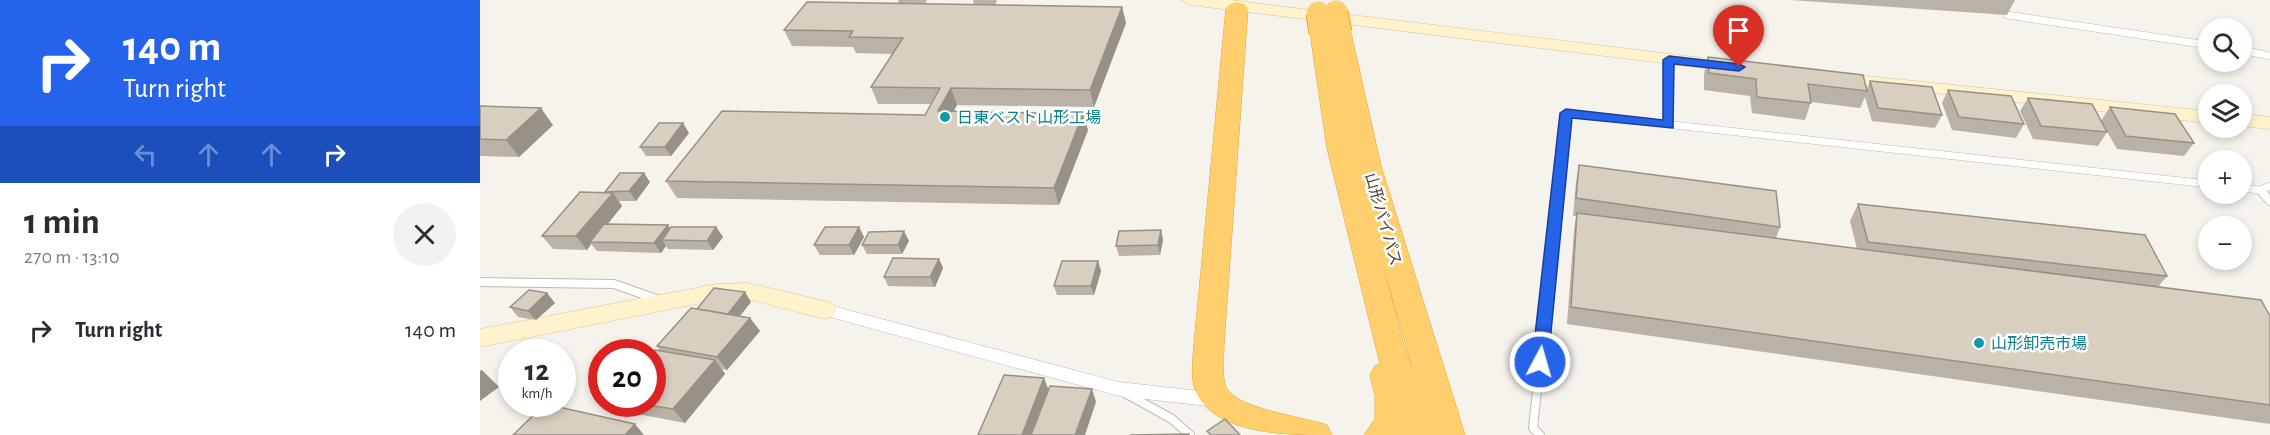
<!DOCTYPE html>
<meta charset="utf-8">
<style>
:root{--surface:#fff;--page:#f2f2f3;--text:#2b2b33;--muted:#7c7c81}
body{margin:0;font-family:"Alegreya Sans","Noto Sans JP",sans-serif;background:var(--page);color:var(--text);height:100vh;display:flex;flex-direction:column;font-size:22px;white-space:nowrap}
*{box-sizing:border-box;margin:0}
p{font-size:20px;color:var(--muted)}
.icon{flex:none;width:33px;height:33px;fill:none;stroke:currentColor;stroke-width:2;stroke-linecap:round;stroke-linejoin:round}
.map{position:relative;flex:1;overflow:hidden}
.panel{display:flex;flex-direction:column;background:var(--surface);width:480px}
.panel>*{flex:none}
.hud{background:#2563eb;color:#fff;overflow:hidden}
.fabs{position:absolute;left:1718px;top:18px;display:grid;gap:12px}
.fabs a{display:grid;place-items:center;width:54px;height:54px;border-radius:50%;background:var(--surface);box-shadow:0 3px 9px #0003;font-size:30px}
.speed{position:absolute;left:18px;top:339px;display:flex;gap:12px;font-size:30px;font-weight:700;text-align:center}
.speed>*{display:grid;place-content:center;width:78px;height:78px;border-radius:50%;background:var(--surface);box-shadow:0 3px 9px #0003;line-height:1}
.speed small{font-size:15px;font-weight:400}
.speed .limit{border:9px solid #d22;background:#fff;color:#111}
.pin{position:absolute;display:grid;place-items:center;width:51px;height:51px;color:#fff;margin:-62px -26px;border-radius:50% 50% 50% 0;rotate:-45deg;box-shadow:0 0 6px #0007}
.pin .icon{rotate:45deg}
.me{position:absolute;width:66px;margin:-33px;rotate:6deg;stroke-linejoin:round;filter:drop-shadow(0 0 4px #0008)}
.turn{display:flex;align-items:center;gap:21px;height:126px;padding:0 24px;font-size:27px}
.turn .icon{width:78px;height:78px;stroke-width:2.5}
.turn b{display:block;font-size:42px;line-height:51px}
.lanes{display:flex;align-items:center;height:57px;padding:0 24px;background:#0003;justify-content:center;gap:30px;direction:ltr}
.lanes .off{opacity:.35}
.round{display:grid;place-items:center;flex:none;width:63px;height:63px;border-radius:32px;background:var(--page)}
.summary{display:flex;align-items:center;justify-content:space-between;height:102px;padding:0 24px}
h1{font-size:36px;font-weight:700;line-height:45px}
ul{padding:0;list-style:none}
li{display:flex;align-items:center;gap:18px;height:90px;padding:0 24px}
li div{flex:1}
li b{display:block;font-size:22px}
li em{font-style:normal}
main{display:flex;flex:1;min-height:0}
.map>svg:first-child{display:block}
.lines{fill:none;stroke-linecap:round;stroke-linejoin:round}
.lane-far1-casing{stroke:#c2bbae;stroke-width:8}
.lane-casing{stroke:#c2bbae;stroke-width:10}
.street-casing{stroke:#c2bbae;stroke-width:1}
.secondary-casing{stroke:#d6c79b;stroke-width:1}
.highway-casing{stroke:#e0a43c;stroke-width:1}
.lane-far1{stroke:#fff;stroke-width:7}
.lane{stroke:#fff;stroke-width:8}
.street{fill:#fff;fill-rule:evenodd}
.secondary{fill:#fff3cd;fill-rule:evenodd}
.highway{fill:#ffcf6e;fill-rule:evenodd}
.highway-bridge-casing{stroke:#e0a43c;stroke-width:25;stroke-linecap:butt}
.highway-bridge{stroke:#ffcf6e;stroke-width:23}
.wall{fill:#bab2a6}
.shaded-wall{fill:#979187}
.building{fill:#d8cfc1;stroke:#979187;stroke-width:1.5}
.route{fill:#2563eb;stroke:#184099;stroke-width:1.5}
.culture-dot{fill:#0f9aa8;stroke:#fff;stroke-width:2}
.labels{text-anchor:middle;stroke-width:5;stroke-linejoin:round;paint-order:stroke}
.culture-label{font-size:16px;fill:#0d838f;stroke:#fff;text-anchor:start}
.street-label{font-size:16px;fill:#4b4439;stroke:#fff}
</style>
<main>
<section class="panel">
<div class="hud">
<div class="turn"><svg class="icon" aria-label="right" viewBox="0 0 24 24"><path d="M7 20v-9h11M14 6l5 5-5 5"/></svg><div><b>140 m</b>Turn right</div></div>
<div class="lanes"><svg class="icon off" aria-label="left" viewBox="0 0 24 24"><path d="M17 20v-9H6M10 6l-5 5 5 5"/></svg><svg class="icon off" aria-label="ahead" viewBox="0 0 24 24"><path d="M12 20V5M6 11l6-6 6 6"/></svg><svg class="icon off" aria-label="ahead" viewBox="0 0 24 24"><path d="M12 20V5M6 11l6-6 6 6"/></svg><svg class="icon" aria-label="right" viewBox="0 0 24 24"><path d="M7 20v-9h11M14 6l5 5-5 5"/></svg></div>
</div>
<div class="summary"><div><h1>1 min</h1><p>270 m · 13:10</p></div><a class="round"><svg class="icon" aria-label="close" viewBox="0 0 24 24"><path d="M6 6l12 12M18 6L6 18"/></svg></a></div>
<ul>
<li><svg class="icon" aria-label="right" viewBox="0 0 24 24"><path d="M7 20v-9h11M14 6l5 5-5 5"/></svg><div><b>Turn right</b></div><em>140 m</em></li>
</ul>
</section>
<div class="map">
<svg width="1790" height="435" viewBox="0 0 1790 435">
<rect width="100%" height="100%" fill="#f6f3ec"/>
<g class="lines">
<defs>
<g id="lane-far1">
<polyline points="1527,15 1728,45"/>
<polyline points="1761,50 1790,56"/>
<polyline points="1189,60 1189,125"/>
<polyline points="1761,188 1780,190 1790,186"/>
<polyline points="1780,190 1783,193"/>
<polyline points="1078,193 1086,113 1728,184"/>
</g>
<g id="lane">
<polyline points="1782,192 1790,201"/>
<polyline points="0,282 134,284 179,300"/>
<polyline points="645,393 692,419 710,435"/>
<polyline points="1060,435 1053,428 1078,192"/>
</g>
<polygon id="street" points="345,304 639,382 736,393 742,395 745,400 742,405 736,407 639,396 339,314 337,310 339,306"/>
<g id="secondary">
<polygon points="702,0 750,0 1255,62 1261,63 1264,67 1261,71 1255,72 710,5"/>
<polygon points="1357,73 1728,111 1728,123 1351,82 1348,78 1351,74"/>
<polygon points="1761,114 1790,117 1790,129 1761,126"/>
<polygon points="268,283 345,301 353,304 357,310 353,316 345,319 268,299 237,300 0,347 0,329 237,284"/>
</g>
<g id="highway">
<path d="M757,2L764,4L768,8L744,344C744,357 741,374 746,387C755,409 825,417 847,425L852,435C808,435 728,435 714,386C711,372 713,358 714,344L746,8L750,4Z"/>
<path d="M841,26L850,31L860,26L868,28L871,33L901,166L985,435H884L895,419V395L890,375L895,366L900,364L847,148L830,33L833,28ZM901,258L933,370L924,346Z"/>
</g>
</defs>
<use href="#lane-far1" class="lane-far1-casing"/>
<use href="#lane" class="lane-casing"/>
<use href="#street" class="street-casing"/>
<use href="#secondary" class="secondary-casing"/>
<use href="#highway" class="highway-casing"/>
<use href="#lane-far1" class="lane-far1"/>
<use href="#lane" class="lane"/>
<use href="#street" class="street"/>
<use href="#secondary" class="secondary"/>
<use href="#highway" class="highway"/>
<defs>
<g id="highway-bridge">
<polyline points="856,12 860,33"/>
<polyline points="838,13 841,33"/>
</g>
</defs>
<use href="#highway-bridge" class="highway-bridge-casing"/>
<use href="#highway-bridge" class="highway-bridge"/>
</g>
<g class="wall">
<polygon points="418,0 447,0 445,4 494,5 493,0 517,0 515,5 642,7 646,23 614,107 477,105 473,111 608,130 579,205 197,198 186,181 445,115 451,104 398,104 391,87 413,54 376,53 373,47 312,46 304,30 419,4"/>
<polygon points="1311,0 1535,0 1527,15"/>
<polygon points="1228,57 1387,89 1390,81 1462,115 1455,128 1392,121 1385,97 1380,108 1331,102 1325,120 1272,113 1270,96 1224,90 1224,74"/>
<polygon points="1468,90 1544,124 1536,138 1472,130 1462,103"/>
<polygon points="1548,98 1627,132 1618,146 1553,139 1540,111"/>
<polygon points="0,106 73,125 39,157 0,156"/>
<polygon points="1630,107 1714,143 1704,156 1637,149 1621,121"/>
<polygon points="209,133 191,156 166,156 160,147"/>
<polygon points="1099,165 1300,227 1296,238 1377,249 1370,221 1378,204 1687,276 1678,287 1790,316 1790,424 1087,324 1094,230 1096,216 1093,216 1096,182"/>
<polygon points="170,182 156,201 139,201 142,206 128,224 190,229 236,227 243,237 233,250 188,249 186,246 181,253 117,251 111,244 107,250 73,249 62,236 125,192"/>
<polygon points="379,227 384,237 374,255 340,255 334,245"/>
<polygon points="681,230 683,240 680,255 639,256 636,246"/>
<polygon points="429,241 422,254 387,254 382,245"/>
<polygon points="459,259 463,268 455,287 408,286 404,277"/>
<polygon points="618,261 621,271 614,295 577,295 574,286"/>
<polygon points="271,302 260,316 270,318 280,331 247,370 242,369 245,374 205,423 142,411 135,404 172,404 180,351 177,346 217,309"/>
<polygon points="75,303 56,320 38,317 30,307"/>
</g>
<g class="shaded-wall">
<polygon points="642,7 646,23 614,107 610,90"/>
<polygon points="471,88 477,105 465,128 458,111"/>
<polygon points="61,108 73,125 39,157 26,140"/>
<polygon points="603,114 608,130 579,205 574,188"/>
<polygon points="203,123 209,133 191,156 185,147"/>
<polygon points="164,173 170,182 156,201 149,191"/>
<polygon points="133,193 142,206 113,242 110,242 111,244 107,250 96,236"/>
<polygon points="188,225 194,235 182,240 186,246 181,253 174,243"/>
<polygon points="236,227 243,237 233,250 227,241"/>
<polygon points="379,227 384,237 374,255 369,245"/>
<polygon points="681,230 683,240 680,255 678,245"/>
<polygon points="424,231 429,241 422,254 418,245"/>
<polygon points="459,259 463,268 455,287 450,277"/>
<polygon points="618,261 621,271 614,295 611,286"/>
<polygon points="265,292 271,302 254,323 248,314"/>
<polygon points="67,293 75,303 56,320 48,311"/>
<polygon points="270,318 280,331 247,370 237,357"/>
<polygon points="235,360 245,374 205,423 193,409"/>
<polygon points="2,370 19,387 0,401 0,371"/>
<polygon points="564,378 569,391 553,435 542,435"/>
<polygon points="612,389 616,402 605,435 595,435"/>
<polygon points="155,424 164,435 145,435"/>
</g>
<g class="building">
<polygon points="327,2 642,7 610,90 471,88 458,111 603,114 574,188 186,181 242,111 445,115 460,88 391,87 423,38 369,37 373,31 304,30"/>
<polygon points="1228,57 1383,75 1387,91 1328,84 1331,103 1277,97 1276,79 1229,73"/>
<polygon points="1390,81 1452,87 1462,115 1398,108"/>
<polygon points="1468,90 1531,96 1544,124 1479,117"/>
<polygon points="1548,98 1612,104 1627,132 1561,126"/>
<polygon points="0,106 61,108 26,140 0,139"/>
<polygon points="1630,107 1695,114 1714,143 1646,136"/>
<polygon points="179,123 203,123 185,147 160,147"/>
<polygon points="1099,165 1296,191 1300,227 1096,198"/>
<polygon points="140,173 164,173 149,191 125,192"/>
<polygon points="100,192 133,193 96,236 62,236"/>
<polygon points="1378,204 1665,235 1687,276 1388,242"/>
<polygon points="1097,213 1781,300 1790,316 1790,405 1091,307"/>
<polygon points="124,224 188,225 174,243 110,242"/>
<polygon points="191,227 236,227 227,241 182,240"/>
<polygon points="345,227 379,227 369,245 334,245"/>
<polygon points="681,230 678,245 636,246 639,231"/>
<polygon points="424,231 418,245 382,245 389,232"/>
<polygon points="413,258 459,259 450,277 404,277"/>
<polygon points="582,261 618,261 611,286 574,286"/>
<polygon points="234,288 265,292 248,314 217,309"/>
<polygon points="49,290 67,293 48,311 30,307"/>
<polygon points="211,308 270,318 237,357 177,346"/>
<polygon points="175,350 235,360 193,409 161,404 172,404 172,352"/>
<polygon points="524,375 564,378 542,435 498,435"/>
<polygon points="570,386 612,389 595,435 551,435"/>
<polygon points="65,404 155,424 145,435 33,435"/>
<polygon points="745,419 760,435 731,435 727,431"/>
<polygon points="709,434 709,435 650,435"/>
</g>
<polygon class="route" points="1189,56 1259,64 1265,67 1259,71 1194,64 1193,128 1092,118 1068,362 1066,367 1060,368 1055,367 1052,362 1080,113 1086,109 1183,120 1183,60"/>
<g class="culture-dot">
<circle cx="465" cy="117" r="6"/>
<circle cx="1499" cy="343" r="6"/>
</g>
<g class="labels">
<g class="culture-label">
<text x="477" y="123">日東ベスト山形工場</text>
<text x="1511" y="349">山形卸売市場</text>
</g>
<g class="street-label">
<text transform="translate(904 219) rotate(74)" y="6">山形バイパス</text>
</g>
</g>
</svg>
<div class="fabs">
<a><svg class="icon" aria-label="search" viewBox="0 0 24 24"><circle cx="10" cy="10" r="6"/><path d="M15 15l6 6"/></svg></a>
<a><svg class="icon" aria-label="layers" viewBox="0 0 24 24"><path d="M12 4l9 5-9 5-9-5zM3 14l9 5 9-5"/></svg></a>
<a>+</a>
<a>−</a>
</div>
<div class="speed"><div>12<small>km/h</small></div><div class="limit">20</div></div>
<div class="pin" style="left:1259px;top:67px;background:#d93025"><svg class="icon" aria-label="arrive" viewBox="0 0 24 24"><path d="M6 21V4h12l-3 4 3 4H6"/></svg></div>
<svg class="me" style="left:1060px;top:362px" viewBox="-20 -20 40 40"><circle r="17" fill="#2563eb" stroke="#fff" stroke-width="3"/><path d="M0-11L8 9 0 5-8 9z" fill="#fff"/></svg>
</div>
</main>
